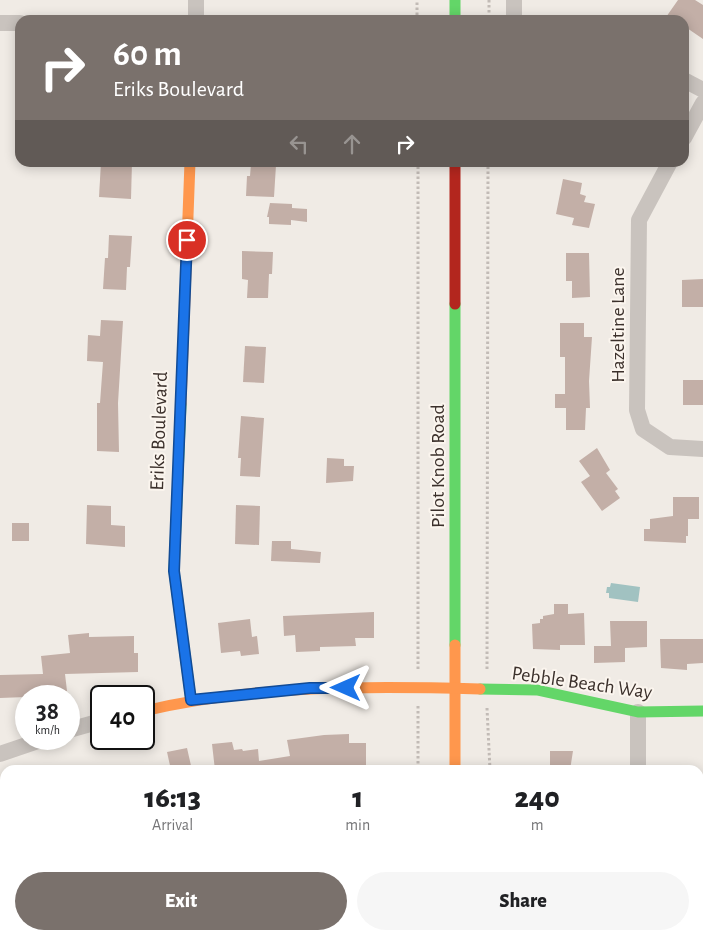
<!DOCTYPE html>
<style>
:root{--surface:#fff;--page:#f6f6f6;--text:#202124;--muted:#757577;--accent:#7a716c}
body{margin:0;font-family:"Alegreya Sans",sans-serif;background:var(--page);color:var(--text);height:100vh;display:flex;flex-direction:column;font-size:19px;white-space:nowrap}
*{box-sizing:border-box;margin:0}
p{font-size:16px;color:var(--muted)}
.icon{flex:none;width:28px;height:28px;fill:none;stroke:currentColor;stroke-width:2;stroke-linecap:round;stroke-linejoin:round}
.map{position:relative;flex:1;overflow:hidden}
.sheet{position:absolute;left:0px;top:765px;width:704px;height:175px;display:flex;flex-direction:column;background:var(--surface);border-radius:15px 15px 0 0;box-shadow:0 2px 12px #0003}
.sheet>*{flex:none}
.banner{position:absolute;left:15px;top:15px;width:674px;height:152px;border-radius:15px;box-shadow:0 2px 12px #0003;background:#7a716c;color:#fff;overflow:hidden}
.speed{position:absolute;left:15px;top:685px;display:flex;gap:10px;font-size:25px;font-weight:700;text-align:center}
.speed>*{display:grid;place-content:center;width:65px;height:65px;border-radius:50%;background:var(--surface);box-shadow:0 2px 12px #0003;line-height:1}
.speed small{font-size:12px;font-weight:400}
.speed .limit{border:2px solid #111;border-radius:8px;background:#fff;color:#111}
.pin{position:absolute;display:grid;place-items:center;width:42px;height:42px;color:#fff;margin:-21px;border:2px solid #fff;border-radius:50%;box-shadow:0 1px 5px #0007}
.me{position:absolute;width:55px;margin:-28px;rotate:270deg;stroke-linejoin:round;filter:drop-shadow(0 0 4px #0008)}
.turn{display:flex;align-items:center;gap:18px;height:105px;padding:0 15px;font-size:22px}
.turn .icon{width:65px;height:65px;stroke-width:2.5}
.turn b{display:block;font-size:35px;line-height:42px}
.lanes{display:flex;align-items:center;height:48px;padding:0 15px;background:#0003;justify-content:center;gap:25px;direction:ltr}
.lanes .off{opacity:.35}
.eta{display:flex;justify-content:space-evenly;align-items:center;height:85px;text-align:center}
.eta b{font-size:30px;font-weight:800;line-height:35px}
.button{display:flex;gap:10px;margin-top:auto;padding:10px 15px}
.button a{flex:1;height:58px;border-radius:30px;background:var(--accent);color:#fff;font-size:20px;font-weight:800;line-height:58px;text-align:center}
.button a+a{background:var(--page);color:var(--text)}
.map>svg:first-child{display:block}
.water{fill:#a1c2c1}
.building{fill:#c3afa7}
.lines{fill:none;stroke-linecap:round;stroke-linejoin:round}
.path{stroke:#c2bbb6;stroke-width:3;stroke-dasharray:2.5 2.5;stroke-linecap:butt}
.street{stroke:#c9c3be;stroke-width:16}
.fast{stroke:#63d668;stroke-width:11}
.slow{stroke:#ff974d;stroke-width:11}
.jam{stroke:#b3261e;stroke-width:11}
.route-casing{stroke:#114b97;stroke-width:12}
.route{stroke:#1a73e8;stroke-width:9}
.labels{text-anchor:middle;stroke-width:4;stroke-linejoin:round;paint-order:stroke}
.street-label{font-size:20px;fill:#3b302b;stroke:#fbf5ee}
</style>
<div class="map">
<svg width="703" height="940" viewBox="0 0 703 940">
<rect width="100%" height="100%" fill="#f0ebe5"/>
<polygon class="water" points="611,583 640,587 638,602 609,598 609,593 606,593 607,587 610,587"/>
<g class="building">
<polygon points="678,0 695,0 703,5 703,39 684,26 684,20 664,20"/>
<polygon points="101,162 132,162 131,199 99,197"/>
<polygon points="251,164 276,165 274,197 246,196 247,176 250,176"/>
<polygon points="563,179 582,183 580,194 586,196 584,202 595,204 589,228 572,225 574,218 556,214"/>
<polygon points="270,203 292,204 292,208 307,209 307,222 291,220 291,225 269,224 269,217 267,217"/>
<polygon points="109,235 132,236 130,267 127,267 126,290 103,289 105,258 108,258"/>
<polygon points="242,251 273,252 272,274 269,274 268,298 247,298 248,280 242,279"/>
<polygon points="566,253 589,253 590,297 572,298 572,281 566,281"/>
<polygon points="703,279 703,307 682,307 682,280"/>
<polygon points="101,320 123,321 118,403 119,452 97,451 97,403 100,403 103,362 87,361 88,335 100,336"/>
<polygon points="560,323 584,323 584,337 592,337 589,381 590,408 586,408 585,430 566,430 566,408 555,408 555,394 565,394 565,357 560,357"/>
<polygon points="245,346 266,347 264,383 243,382"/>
<rect x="683" y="380" width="20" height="25"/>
<polygon points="241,416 264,418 260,477 240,476 241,458 238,458"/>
<polygon points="597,448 610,470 606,473 618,489 615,491 620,498 602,511 581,482 590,476 579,461"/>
<polygon points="327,458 344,459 344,466 354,466 353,481 326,483"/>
<polygon points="673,497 699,497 699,519 688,519 688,536 686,536 686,543 644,541 644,529 650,529 650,519 673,516"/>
<polygon points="87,505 111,506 111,525 125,526 125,547 86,544"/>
<polygon points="236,505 260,506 259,545 235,544"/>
<rect x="12" y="523" width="17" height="18"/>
<polygon points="272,541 291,541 291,549 321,552 320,563 271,561"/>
<polygon points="554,604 568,604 568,614 584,613 585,645 560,645 560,650 533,649 532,624 540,623 540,619 543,619 543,616 554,614"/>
<polygon points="374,612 374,638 355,638 356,646 320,647 320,651 296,652 295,635 284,636 283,616"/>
<polygon points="250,619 252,637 257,636 259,654 241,656 240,651 221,653 218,623"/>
<polygon points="610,621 647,621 647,647 625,648 625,662 594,663 594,646 611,646"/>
<polygon points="89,633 89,637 134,636 134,653 138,653 138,672 65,674 67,691 28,692 26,697 0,698 0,675 43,674 41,656 70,653 68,635"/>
<polygon points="660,639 703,639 703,663 687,664 687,670 661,668"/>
<polygon points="349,734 349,743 366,743 366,770 215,770 212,744 232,742 234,750 242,749 243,751 258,749 259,761 290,756 287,740 324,735"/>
<polygon points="187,748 192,770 171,770 167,752"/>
<polygon points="550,751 573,751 570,770 550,770"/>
</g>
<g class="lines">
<g class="path">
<polyline points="489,0 489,20"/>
<polyline points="417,20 417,0"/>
<polyline points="418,669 418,162"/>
<polyline points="487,669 488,162"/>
<polyline points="418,706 418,770"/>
<polyline points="487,708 490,770"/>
<polyline points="419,935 419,940"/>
<polyline points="494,935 494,940"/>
</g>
<g class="street">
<polyline points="514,0 514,20"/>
<polyline points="196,20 196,0"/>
<polyline points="0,23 20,23"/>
<polyline points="684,80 703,90"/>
<polyline points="684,138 703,103"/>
<polyline points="670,162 639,220 637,410 643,429 670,447 703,449"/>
<polyline points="638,712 638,770"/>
<polyline points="69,730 101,721"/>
<polyline points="0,754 44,739"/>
<polyline points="638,935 638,940"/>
</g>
<g class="fast">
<polyline points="455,0 455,20"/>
<polyline points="455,304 455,645"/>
<polyline points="181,404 174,571 191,700"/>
<polyline points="480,689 537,690 638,712 703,711"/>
</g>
<g class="slow">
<polyline points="181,404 190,162"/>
<polyline points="455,645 455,770"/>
<path d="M144,711C254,685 368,686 480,689"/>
<polyline points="455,935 455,940"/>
</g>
<polyline class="jam" points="455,162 455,304"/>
</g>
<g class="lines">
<defs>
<polyline id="route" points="187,240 174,571 191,700 310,688 346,688"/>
</defs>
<use href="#route" class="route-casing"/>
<use href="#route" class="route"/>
</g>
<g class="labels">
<g class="street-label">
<text transform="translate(617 325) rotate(-90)" y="7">Hazeltine Lane</text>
<text transform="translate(158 431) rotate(-88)" y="7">Eriks Boulevard</text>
<text transform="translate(437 466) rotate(-90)" y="7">Pilot Knob Road</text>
<text transform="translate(582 682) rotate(8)" y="7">Pebble Beach Way</text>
</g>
</g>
</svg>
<div class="speed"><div>38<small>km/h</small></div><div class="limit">40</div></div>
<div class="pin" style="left:187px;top:240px;background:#d93025"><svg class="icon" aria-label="arrive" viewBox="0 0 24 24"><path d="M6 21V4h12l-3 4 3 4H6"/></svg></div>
<svg class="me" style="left:346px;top:688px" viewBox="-20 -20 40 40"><path d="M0-17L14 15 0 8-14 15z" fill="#1a73e8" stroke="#fff" stroke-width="4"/></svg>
<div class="banner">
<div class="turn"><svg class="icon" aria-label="right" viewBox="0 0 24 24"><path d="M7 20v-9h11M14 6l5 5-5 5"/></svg><div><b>60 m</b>Eriks Boulevard</div></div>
<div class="lanes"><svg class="icon off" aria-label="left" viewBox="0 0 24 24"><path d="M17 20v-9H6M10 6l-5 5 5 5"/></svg><svg class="icon off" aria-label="ahead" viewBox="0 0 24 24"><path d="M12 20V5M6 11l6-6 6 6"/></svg><svg class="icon" aria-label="right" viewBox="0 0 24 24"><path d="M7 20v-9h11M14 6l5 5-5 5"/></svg></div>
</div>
<section class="sheet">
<div class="eta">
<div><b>16:13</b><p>Arrival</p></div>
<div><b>1</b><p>min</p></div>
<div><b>240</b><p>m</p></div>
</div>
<div class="button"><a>Exit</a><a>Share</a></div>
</section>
</div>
